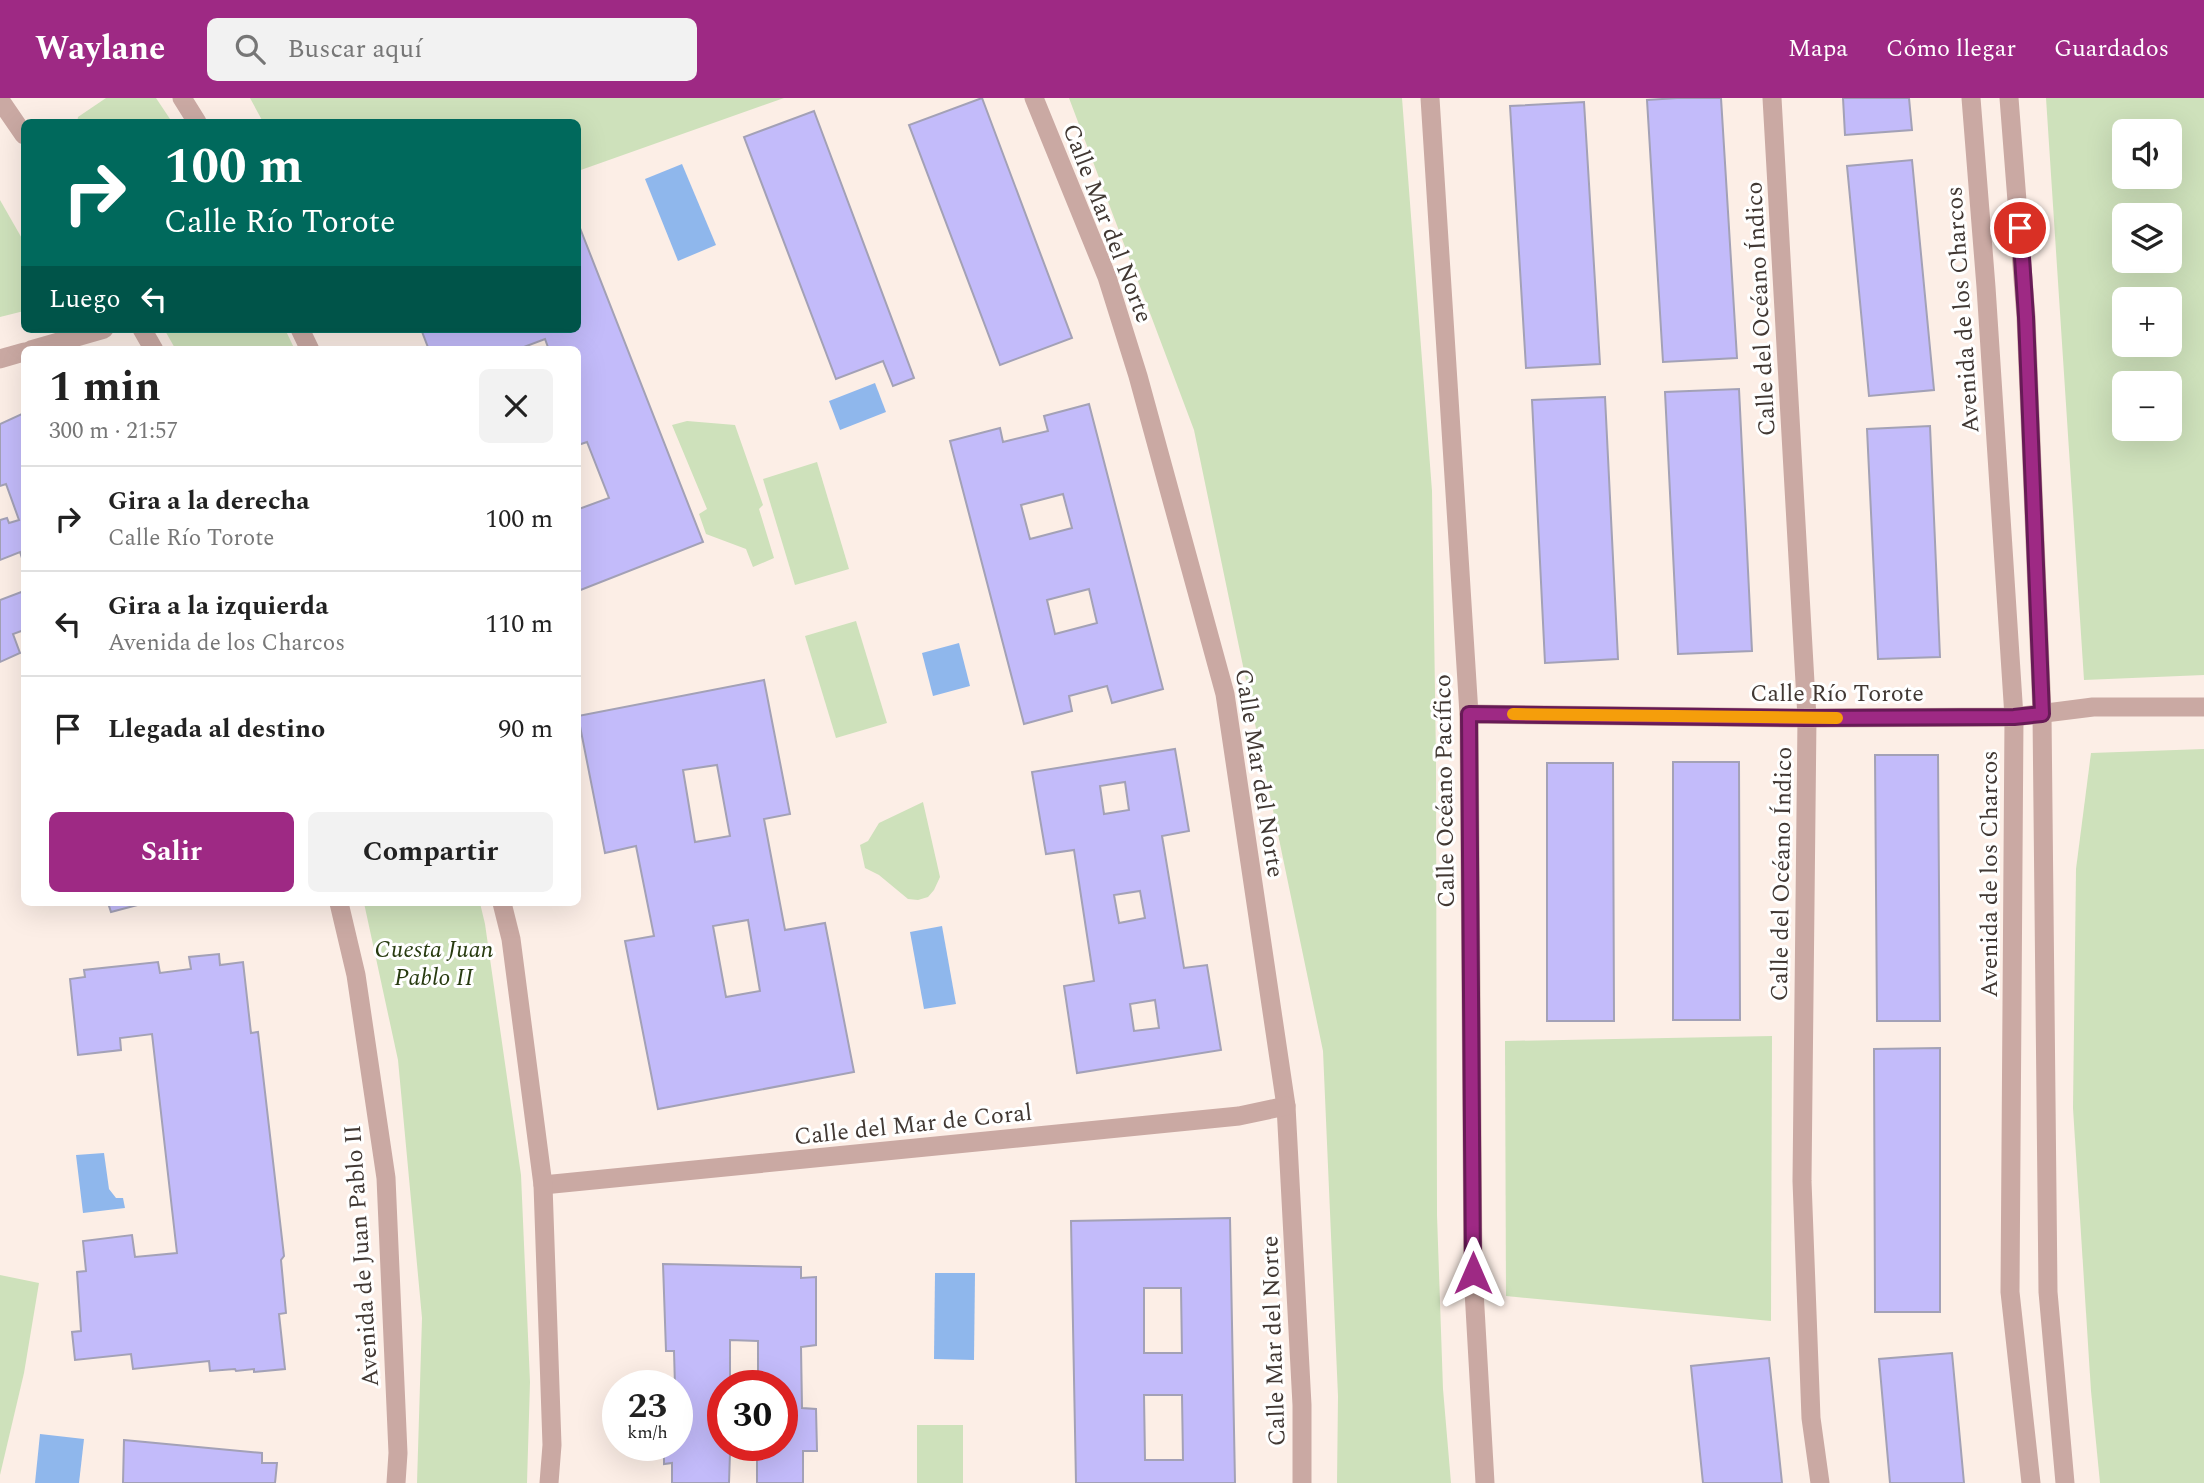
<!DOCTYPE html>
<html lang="es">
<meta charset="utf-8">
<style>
:root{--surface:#fff;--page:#f2f2f2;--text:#222;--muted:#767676;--line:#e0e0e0;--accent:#9e2984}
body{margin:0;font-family:Spectral,serif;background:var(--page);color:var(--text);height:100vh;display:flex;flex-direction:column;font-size:26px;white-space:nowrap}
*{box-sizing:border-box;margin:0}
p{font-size:23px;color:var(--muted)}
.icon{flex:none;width:38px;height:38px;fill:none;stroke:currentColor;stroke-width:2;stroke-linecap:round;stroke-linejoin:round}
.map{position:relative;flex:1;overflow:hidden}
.side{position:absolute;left:21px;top:248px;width:560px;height:560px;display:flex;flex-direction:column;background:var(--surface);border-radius:10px;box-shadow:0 7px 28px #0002}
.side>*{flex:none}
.top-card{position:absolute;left:21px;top:21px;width:560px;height:214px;border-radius:10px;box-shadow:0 7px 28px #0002;background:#00695c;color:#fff;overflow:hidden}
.controls{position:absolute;left:2112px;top:21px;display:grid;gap:14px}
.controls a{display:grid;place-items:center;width:70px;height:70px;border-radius:10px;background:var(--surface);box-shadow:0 7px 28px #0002;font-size:35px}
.speed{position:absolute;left:602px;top:1272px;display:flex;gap:14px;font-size:35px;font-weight:700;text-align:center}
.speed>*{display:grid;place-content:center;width:91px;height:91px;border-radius:50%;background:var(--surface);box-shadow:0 7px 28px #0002;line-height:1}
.speed small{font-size:18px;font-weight:400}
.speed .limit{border:10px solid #d22;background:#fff;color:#111}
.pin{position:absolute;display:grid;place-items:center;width:60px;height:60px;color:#fff;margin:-30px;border:4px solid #fff;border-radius:50%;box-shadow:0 2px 7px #0007}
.me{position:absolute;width:77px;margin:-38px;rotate:0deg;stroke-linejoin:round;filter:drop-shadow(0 0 5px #0008)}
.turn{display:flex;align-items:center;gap:24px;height:147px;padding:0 28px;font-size:32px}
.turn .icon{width:91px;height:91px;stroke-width:2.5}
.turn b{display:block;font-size:49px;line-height:60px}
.then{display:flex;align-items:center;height:66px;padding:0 28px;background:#0003;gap:14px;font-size:26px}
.round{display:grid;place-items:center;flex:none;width:74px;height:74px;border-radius:10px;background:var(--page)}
.headline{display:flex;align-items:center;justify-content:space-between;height:119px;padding:0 28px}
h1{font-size:42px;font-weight:700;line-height:52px}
.primary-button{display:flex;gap:14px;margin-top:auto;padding:14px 28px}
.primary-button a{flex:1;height:80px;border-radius:10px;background:var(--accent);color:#fff;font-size:28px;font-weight:700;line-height:80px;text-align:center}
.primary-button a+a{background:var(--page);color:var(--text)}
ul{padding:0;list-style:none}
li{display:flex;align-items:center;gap:21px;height:105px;padding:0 28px;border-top:2px solid var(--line)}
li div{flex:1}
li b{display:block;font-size:26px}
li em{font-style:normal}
header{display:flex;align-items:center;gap:42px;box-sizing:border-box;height:98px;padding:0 35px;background:var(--accent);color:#fff}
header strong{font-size:33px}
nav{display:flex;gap:38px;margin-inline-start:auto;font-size:24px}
.search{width:490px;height:63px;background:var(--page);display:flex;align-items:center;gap:18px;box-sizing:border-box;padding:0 24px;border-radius:10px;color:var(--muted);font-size:26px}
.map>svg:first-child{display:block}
.green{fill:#cee1bb;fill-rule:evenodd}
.water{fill:#8fb7ec}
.building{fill:#c3bbfa;stroke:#a3a1b6;stroke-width:2;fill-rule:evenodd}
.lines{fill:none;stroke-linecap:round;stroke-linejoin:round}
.minor{stroke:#caa9a3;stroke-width:19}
.tertiary{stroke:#caa9a3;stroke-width:19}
.route-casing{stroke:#671b56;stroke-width:18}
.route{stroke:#9e2984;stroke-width:12}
.slow{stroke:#f59e0b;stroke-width:12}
.labels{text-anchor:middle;stroke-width:6;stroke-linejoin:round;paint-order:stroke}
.street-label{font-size:24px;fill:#413833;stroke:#fff}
.park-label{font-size:24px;font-style:italic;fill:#283b10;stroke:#fff}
</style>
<header>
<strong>Waylane</strong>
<div class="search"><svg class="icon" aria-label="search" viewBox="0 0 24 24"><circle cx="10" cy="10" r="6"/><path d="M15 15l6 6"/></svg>Buscar aquí</div>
<nav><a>Mapa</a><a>Cómo llegar</a><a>Guardados</a></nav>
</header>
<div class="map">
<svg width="2204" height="1385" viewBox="0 0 2204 1385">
<rect width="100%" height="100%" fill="#fceee6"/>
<g class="green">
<polygon points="106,0 156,0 172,24 77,24 78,19"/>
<polygon points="250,0 784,0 578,73 578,24 263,24"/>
<polygon points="1069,0 1402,0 1432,393 1436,661 1437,1117 1443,1291 1451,1385 1337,1385 1338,1298 1323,953 1194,332"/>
<path d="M2046,0H2204V577L2084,582ZM2170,33V79H2124V33ZM2124,117H2170V163H2124ZM2124,201H2170V247H2124ZM2124,285H2170V331H2124Z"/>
<polygon points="0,102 24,144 24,213 0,219"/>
<polygon points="164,231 285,231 295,252 176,252"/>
<polygon points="687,323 735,327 763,407 759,411 774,460 753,469 746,451 706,436 699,416 707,411 672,327"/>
<polygon points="817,364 849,471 795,487 763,381"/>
<polygon points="856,523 887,625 836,640 805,538"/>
<polygon points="2204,651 2204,1385 2100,1385 2091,1293 2073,1010 2076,771 2091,655"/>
<polygon points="923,704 940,779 934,792 928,799 918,802 908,801 879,777 865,770 860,747 868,743 879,725"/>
<polygon points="364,805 480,805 485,826 521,1077 530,1284 527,1385 417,1385 422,1220 398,962"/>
<polygon points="1772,938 1771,1223 1506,1198 1505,943"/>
<polygon points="0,1177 39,1185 24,1275 0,1377"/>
<rect x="917" y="1327" width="46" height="58"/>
</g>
<g class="water">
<polygon points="682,66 716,147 678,163 645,81"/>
<polygon points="875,285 886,314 840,332 829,303"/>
<polygon points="959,545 970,588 933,598 922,555"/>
<polygon points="942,828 956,906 924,911 910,834"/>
<polygon points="104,1055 109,1091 116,1100 123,1100 125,1110 83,1115 76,1057"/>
<polygon points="935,1175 975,1175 974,1262 934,1261"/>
<polygon points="40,1336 84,1341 79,1385 35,1385"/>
</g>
<g class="building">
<polygon points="982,0 1072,240 1000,267 909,27"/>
<polygon points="1677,0 1721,0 1737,260 1663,264 1647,2"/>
<polygon points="1843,0 1909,0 1912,32 1845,37"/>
<polygon points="1584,4 1600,266 1526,270 1510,8"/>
<polygon points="814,13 914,280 893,288 883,263 836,281 744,39"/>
<polygon points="1912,62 1934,292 1869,298 1847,68"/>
<polygon points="578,125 703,444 578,493 578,408 579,411 609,400 587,344 578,347 578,252 549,252 545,241 516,252 429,252 421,231 578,231"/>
<polygon points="1739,291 1752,553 1678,556 1665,294"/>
<polygon points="1605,299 1618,561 1545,565 1532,302"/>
<path d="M1089,306L1163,591L1112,605L1107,588L1069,598L1072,613L1024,626L950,343L1000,330L1003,344L1048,333L1044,318ZM1063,396L1072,430L1030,441L1021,407ZM1089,491L1097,525L1055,536L1047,502Z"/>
<polygon points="24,315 24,459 22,460 20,454 0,462 0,422 7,420 9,425 19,422 6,386 0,388 0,326"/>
<polygon points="1930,328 1940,559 1878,561 1867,331"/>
<polygon points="24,493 24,532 13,536 20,555 0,564 0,502"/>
<path d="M764,582L790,716L764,721L785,832L825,825L854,974L658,1011L625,843L654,838L636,748L605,755L578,618ZM717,667L730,738L695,744L683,672ZM748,822L760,893L726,899L713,828Z"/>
<path d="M1175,651L1189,733L1162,738L1184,870L1207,867L1221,952L1077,975L1064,888L1094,883L1074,752L1046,756L1032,674ZM1125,684L1129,712L1104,716L1100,688ZM1140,793L1145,820L1119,825L1114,797ZM1155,902L1159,930L1134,933L1130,906Z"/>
<polygon points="1875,657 1938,657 1940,923 1877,923"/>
<polygon points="1673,664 1739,664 1740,922 1673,922"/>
<polygon points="1547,665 1613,665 1614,923 1547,923"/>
<polygon points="108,805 145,805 111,814"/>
<polygon points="219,856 220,867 243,864 251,935 258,934 284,1158 281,1162 286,1215 279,1216 285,1271 254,1274 254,1271 236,1273 235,1271 210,1273 209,1263 133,1271 131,1256 75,1262 72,1234 81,1233 77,1174 86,1173 83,1143 132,1137 135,1159 177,1155 152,936 120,940 121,952 78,957 70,881 85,879 84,872 158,864 160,875 191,871 189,859"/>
<polygon points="1940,950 1940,1214 1875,1214 1874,951"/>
<path d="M1230,1120L1235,1385H1076L1071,1123ZM1144,1190H1181L1182,1255H1144ZM1144,1297H1182L1183,1362H1145Z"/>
<path d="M663,1166L801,1169V1180L816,1179V1247L801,1249L802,1310L816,1311L817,1353H803V1385H757V1356L730,1355L729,1385H672V1365L664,1366V1348H677V1288H675L674,1253H666ZM730,1242L758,1243V1288H782V1348H723V1288H730Z"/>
<polygon points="1952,1255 1964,1385 1890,1385 1879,1261"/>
<polygon points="1769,1260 1782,1385 1703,1385 1691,1268"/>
<polygon points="124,1342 262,1355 262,1365 277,1365 275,1385 123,1385"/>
</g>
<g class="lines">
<g class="minor">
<polyline points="1034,0 1107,179 1138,278 1225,596 1286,1008 1302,1307 1302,1385"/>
<polyline points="1430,0 1469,616 1473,1175 1485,1385"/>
<polyline points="1772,0 1807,620 1802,1083 1811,1320 1820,1385"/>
<polyline points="31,252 104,231"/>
<polyline points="0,261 24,254"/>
<polyline points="1469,616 1807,620 2014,619 2093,609 2204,609"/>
<polyline points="543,1087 1239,1018 1286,1008"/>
</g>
<g class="tertiary">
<polyline points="182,0 197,24"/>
<polyline points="1971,0 1986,189 2014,619 2010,1194 2031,1385"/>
<polyline points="2009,0 2026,219 2042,616 2048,1194 2065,1385"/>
<polyline points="0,2 24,37"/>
<polyline points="142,231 154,252"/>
<polyline points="300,231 310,252"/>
<polyline points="339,805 356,877 386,1080 398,1355 396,1385"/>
<polyline points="502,805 511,841 543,1087 552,1347 549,1385"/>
</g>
</g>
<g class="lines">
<defs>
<polyline id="route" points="1473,1175 1469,616 1807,620 2014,619 2042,616 2026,219 2020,130"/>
</defs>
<use href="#route" class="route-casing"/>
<use href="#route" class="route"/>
<polyline class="slow" points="1513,616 1837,620"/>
</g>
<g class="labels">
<g class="street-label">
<text transform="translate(1108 125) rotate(69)" y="8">Calle Mar del Norte</text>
<text transform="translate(1760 211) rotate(-93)" y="8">Calle del Océano Índico</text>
<text transform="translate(1962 212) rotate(-94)" y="8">Avenida de los Charcos</text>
<text x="1837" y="603">Calle Río Torote</text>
<text transform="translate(1260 675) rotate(81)" y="8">Calle Mar del Norte</text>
<text transform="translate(1444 693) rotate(-91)" y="8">Calle Océano Pacífico</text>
<text transform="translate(1781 776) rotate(-89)" y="8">Calle del Océano Índico</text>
<text transform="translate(1989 776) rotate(-90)" y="8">Avenida de los Charcos</text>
<text transform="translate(913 1026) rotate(-6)" y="8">Calle del Mar de Coral</text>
<text transform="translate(361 1158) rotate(-94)" y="8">Avenida de Juan Pablo II</text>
<text transform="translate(1273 1243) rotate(-92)" y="8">Calle Mar del Norte</text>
</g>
<g class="park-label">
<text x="434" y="859">Cuesta Juan<tspan x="434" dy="28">Pablo II</tspan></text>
</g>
</g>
</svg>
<div class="controls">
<a><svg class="icon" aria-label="sound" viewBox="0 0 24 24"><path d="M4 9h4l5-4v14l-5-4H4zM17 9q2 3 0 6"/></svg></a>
<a><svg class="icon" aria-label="layers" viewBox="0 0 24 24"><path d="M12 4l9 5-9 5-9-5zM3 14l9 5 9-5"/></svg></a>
<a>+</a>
<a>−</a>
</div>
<div class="speed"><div>23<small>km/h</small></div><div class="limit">30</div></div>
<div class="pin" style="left:2020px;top:130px;background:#d93025"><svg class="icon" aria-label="arrive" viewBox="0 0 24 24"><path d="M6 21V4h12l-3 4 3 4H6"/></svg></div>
<svg class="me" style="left:1473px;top:1175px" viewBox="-20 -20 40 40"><path d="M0-17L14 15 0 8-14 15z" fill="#9e2984" stroke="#fff" stroke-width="4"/></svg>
<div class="top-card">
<div class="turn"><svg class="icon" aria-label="right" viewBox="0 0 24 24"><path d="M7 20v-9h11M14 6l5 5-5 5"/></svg><div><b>100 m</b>Calle Río Torote</div></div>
<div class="then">Luego<svg class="icon" aria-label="left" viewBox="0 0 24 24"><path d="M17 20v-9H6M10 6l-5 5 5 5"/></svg></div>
</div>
<section class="side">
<div class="headline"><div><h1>1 min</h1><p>300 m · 21:57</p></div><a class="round"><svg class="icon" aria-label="close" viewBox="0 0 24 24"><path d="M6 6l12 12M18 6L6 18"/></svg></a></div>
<ul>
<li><svg class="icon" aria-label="right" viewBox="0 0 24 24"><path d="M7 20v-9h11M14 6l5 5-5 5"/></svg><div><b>Gira a la derecha</b><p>Calle Río Torote</p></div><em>100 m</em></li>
<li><svg class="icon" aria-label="left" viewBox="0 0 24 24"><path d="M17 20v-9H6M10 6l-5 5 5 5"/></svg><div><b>Gira a la izquierda</b><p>Avenida de los Charcos</p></div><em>110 m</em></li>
<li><svg class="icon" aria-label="arrive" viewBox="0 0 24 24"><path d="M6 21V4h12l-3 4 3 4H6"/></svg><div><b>Llegada al destino</b></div><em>90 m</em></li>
</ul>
<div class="primary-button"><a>Salir</a><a>Compartir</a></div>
</section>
</div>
